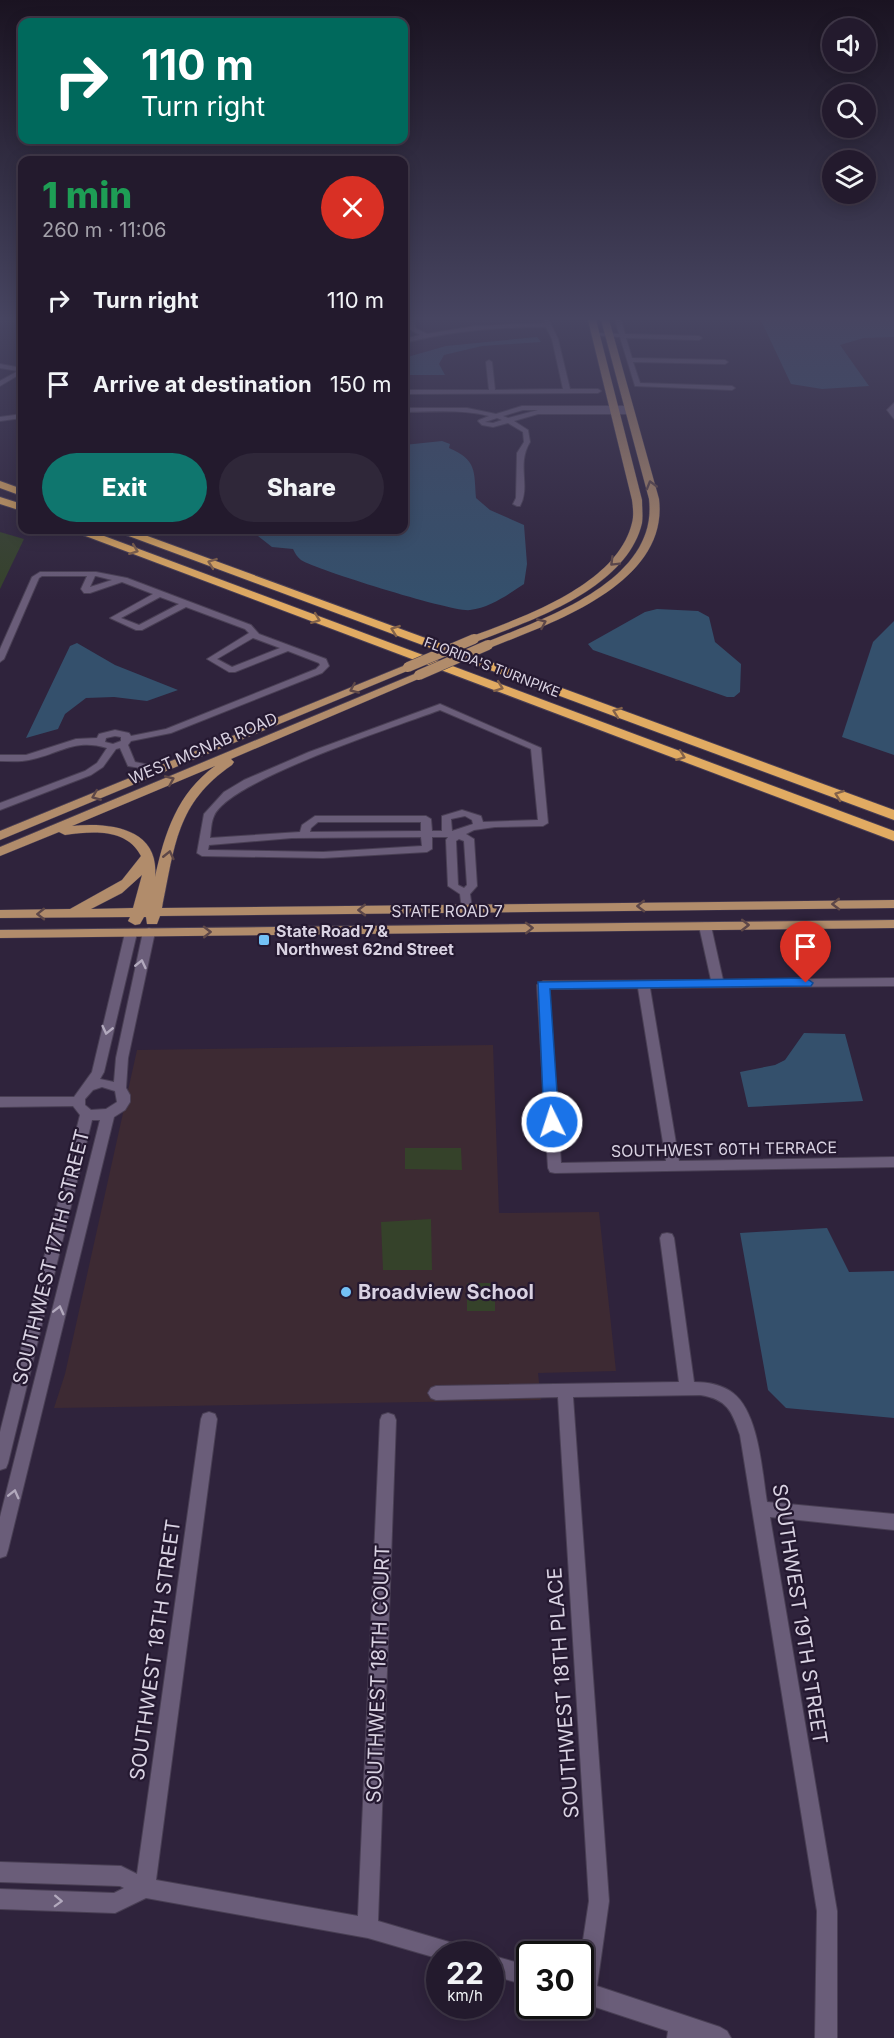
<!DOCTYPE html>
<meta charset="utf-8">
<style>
:root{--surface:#231a2d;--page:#2f2739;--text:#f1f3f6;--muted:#a3a1aa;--line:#403849;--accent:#0f766e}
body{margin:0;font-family:Inter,sans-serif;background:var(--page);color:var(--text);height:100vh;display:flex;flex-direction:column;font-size:22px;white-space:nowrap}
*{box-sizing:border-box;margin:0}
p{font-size:20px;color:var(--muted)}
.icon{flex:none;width:33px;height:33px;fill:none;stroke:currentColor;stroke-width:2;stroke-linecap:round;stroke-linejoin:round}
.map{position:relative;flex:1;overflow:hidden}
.drawer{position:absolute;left:18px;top:156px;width:390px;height:378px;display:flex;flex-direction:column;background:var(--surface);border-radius:12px;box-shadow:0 3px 15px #0003,0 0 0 2px var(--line)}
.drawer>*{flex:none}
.hud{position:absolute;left:18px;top:18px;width:390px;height:126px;border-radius:12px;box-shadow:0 3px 15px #0003,0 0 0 2px var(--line);background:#00695c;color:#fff;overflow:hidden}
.buttons{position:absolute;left:822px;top:18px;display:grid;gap:12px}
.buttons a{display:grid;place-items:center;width:54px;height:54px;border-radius:50%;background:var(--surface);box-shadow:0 3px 15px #0003,0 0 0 2px var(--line);font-size:30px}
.speed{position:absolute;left:426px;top:1941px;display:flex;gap:12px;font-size:30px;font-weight:700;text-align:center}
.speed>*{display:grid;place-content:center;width:78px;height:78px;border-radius:50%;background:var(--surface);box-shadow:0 3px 15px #0003,0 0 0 2px var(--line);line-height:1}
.speed small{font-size:15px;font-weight:400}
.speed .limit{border:3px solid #111;border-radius:9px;background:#fff;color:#111}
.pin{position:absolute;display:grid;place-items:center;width:51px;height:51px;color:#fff;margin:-62px -26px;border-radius:50% 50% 50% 0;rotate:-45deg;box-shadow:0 0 6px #0007}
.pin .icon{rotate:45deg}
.me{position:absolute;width:66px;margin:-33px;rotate:356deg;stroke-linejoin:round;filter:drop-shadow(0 0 4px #0008)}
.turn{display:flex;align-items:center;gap:21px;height:126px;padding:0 24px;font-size:27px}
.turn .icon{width:78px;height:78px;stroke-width:2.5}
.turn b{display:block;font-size:42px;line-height:51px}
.round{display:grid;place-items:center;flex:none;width:63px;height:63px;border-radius:32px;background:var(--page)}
.headline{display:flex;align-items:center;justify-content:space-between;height:102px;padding:0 24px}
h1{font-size:36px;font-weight:800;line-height:45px;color:#1e9e55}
.action{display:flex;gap:12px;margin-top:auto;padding:12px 24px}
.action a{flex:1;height:69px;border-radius:36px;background:var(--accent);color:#fff;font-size:24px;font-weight:800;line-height:69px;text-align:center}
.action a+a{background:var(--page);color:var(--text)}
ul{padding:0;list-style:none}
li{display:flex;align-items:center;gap:18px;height:84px;padding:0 24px}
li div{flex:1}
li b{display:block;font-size:22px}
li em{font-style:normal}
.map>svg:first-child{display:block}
.education{fill:#3d2a33}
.green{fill:#35422a}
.water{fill:#34506c}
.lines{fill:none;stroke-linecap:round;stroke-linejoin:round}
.street-casing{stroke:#493f54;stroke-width:2}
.primary-casing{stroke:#493f54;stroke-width:1}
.highway-casing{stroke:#493f54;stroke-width:2}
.street{fill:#6a5d79;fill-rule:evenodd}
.primary{fill:#b18c6b;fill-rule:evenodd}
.highway{fill:#e1ab62;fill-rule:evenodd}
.primary-bridge-casing{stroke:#493f54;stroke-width:11;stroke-linecap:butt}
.primary-bridge{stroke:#b18c6b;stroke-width:10}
.oneway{stroke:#5d4748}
.oneway2{stroke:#83624a}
.oneway3{stroke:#b2a9bd}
.route{fill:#1a73e8;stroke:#114b97;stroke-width:1.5}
.poi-dot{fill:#73c1f6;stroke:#251931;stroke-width:2}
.labels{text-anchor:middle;stroke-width:4.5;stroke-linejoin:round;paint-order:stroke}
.far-street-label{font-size:14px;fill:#d9d2e2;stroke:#251931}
.street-label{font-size:16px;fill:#d9d2e2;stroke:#251931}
.poi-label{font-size:16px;font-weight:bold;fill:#d9d2e2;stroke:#251931;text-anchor:start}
.near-street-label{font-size:20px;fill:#d9d2e2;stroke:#251931}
.near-poi-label{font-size:20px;font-weight:bold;fill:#d9d2e2;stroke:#251931;text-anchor:start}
</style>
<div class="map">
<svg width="894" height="2038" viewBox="0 0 894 2038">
<rect width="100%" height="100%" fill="#2f233c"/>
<polygon class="education" points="493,1045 499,1213 599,1212 616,1371 538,1373 541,1400 54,1408 65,1374 137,1050"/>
<g class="green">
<polygon points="0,532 24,539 0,589"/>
<polygon points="405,1148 461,1148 462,1170 405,1169"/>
<polygon points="431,1219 432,1270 383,1270 381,1222"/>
<rect x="467" y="1283" width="28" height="28"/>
</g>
<g class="water">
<polygon points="759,316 894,316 894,337 864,338 840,345 869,386 822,389 791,384"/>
<polygon points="537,337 541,342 482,346 444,355 439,364 445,375 404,375 404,358 446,346"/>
<path d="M442,441L450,444L449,448C477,460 474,471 476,498L490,510L524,525L527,564L524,584C507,595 491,607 470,610C455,613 317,570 301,560C297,557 295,553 293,549L272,547L258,536L236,530H404V445Z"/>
<polygon points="657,609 698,611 709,617 715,642 741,664 740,692 734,697 727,697 593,650 588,644 645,612"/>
<polygon points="894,621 894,755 842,737 873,642"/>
<polygon points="77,643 115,665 178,690 147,701 114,697 86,698 65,714 58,729 26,738 70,646"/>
<polygon points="804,1033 845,1034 863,1101 748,1107 740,1072 775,1065 785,1060"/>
<polygon points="827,1228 849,1272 894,1271 894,1418 786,1408 768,1390 740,1233"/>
</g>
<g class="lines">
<defs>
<g id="street">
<path d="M408,316H414L415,328L427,334L475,326L545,323L541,316H547L558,339L570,389H598L601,391L598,393L404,394V390H489L486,362L489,360L492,362L495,390L563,389L552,339L546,327C498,327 451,331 404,343V339L420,335L409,329Z"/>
<polygon points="614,316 654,316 621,319 625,334 699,336 702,338 699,340 626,338 632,358 725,360 728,362 725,364 633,362 640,383 732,386 735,388 732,390 635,386 620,337 592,335 595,333 619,334"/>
<polygon points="0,364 22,368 22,373 0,386 0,381 18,371 0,368"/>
<polygon points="894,403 894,419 887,410"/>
<path d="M522,406H629L632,408L629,410H523L503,416L508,418L538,410H630L633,412L630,414H538L514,421L528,430L530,442C516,465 531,486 520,506H517L513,504L516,498L517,453L524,442L523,432L508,423L493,427L482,425L478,421L479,420L489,416C461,409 432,412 404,412V408H467L496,414ZM497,418L502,420L493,423L485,422Z"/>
<polygon points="22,414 22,418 0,421 0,417"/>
<path d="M40,572H96L127,578L251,625L259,634L326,659L329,666L322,673L171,733L131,741L128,745L135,762L164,768V772L128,766L120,748L116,749L103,767L91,775L0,810V803L85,771L97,763L107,748C74,738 60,754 29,760C20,762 9,761 0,761V755H26L76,739L97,738L99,734L115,730L129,733L131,736L166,729L316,669L320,665L319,663L288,651L235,672H229L207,659L249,633L245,629L186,607L142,630H136L110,618L153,594L122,582L90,593H84L81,589L87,576H42L39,578L4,659L0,662V649L32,577ZM95,576H96L112,580L90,587ZM160,597L179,604L139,625L121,618ZM253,638L280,648L232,667L217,659ZM115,736L121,737V741L113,744L105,742L106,738Z"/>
<path d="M440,704L541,748L548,823L543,826L495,827L474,830L466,834L474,839L477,886L470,894L472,908L470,910H462L460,894L448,886L446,840L448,837H432V849L427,852L323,858L202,856L197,853L204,814L224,792L244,780L309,752ZM440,710L531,749L538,820L483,822L481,816L462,810L442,816V831H432L431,819L426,816H315L302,825L300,832L210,838C211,831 211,822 214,816C229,780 398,726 440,710ZM465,816L472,820L473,824L452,831L451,819ZM318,822H421V831L310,832L311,828ZM421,837L422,846L323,852L208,850L209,845L292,838ZM459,839L464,841L467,885L464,888L458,885L456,841Z"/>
<path d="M705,923L711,926L723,980L894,978V986L650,988L679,1161L894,1157V1167L555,1173L550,1172L548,1168L537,985L543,981L711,980L699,926ZM638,988L666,1161L561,1163L549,989Z"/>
<path d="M149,928L155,932L128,1058L126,1088L130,1095V1102L125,1110L114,1117L8,1550L6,1556L0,1558V1517L100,1120H92L8,1463L6,1468L0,1470V1432L80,1115L73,1106L0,1107V1097H74L92,1072L125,933L131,929L137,933L104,1072L100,1079L114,1082L116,1058L143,932ZM102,1087L115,1091L117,1102L106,1109L91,1110L85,1105V1099L93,1090Z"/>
<path d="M667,1233L672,1234L674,1238L694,1382C707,1382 723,1385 733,1393C759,1413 762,1472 767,1502L894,1514V1530L770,1517L837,1911V2038H815L817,1911L740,1435C732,1411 727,1399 700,1395L573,1397L609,1901L597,1986L720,2027L727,2031L731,2038H667L668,2031L580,2002V1960L589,1901L558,1397L436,1400L431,1398L428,1393L431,1388L436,1386L679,1382L660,1238L662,1234Z"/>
<polygon points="209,1412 215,1414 217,1419 156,1880 358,1916 380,1420 382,1415 388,1413 394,1415 396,1420 378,1921 456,1944 463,1947 466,1954 440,1954 440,1959 368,1938 146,1898 115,1913 0,1909 0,1889 114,1893 124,1888 120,1886 0,1882 0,1862 121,1866 137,1874 201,1419 203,1414"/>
<polygon points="490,1955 530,1966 530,1986 490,1975"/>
</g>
<g id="primary">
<path d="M587,316H595L642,500C642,507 643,516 642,523C627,588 533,620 478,641H470V637C523,617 617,585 632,523C634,516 633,507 632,500Z"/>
<path d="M600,316H608L659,499C669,583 554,622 492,647H484V643C545,618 659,581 649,499Z"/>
<polygon points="408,664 414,667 412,669 0,840 0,831"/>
<path d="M419,672L425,675L423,677L231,759L234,762L232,765C176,803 175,846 162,908L894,900V908L160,916L157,924H147L146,917H144L140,924L135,925L128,921L130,917L0,918V910L70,909L122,880L141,856C127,828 92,831 65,835L59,832L0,856V847ZM215,766C177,794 165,832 155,877C160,828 109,822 72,826ZM142,875L133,908L91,909L122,893Z"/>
<polygon points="894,920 894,928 0,938 0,930"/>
</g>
<g id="highway">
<polygon points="0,481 22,489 22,496 0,488"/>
<polygon points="0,497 22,504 22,511 0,504"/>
<polygon points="74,530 88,530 894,831 894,841 75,532"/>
<polygon points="117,530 131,530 894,810 894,820 118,532"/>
</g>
</defs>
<use href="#street" class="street-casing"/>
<use href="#primary" class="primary-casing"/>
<use href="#highway" class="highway-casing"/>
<use href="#street" class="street"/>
<use href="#primary" class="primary"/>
<use href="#highway" class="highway"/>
<defs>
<g id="primary-bridge">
<polyline points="408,667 474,639"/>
<polyline points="419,675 488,645"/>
</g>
</defs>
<use href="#primary-bridge" class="primary-bridge-casing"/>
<use href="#primary-bridge" class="primary-bridge"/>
</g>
<defs><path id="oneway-chevron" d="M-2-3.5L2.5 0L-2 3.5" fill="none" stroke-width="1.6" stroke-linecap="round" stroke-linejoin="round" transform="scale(1.5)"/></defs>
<g class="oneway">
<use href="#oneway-chevron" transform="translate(651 485) rotate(-106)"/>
<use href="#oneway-chevron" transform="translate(614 562) rotate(135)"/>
<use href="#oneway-chevron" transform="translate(542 623) rotate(-24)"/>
<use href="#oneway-chevron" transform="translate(354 689) rotate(157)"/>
<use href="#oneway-chevron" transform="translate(170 780) rotate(-23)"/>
<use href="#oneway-chevron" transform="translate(96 796) rotate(158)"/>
<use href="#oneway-chevron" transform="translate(169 855) rotate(-77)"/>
<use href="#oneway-chevron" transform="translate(836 904) rotate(179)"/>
<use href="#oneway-chevron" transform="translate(641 906) rotate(179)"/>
<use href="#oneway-chevron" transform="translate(362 910) rotate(179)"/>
<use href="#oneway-chevron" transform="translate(41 914) rotate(179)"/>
<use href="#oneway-chevron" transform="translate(745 925)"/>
<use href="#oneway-chevron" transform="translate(529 928) rotate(-1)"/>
<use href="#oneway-chevron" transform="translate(207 932) rotate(-1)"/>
</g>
<g class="oneway2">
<use href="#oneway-chevron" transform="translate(134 550) rotate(21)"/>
<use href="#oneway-chevron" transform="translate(212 563) rotate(-160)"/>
<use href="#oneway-chevron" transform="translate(316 619) rotate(21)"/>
<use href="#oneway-chevron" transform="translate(395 630) rotate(-160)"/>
<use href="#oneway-chevron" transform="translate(499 687) rotate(21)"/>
<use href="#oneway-chevron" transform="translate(617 712) rotate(-160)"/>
<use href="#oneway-chevron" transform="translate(681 756) rotate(21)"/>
<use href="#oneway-chevron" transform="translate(839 795) rotate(-160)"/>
</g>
<g class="oneway3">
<use href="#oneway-chevron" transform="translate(141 964) rotate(-77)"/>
<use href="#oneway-chevron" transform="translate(107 1030) rotate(103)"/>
<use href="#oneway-chevron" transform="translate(59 1310) rotate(-76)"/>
<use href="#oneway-chevron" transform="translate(14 1494) rotate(-76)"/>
<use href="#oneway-chevron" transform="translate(58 1901) rotate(2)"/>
</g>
<linearGradient id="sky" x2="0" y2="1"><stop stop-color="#1a1321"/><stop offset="0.53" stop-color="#474561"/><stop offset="1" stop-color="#474561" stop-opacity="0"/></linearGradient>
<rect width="894" height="601" fill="url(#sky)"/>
<polygon class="route" points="806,978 813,983 811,986 550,989 559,1122 552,1128 544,1122 538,982"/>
<g class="poi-dot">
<rect x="258" y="934" width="12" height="12" rx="3"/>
<circle cx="346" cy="1292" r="6"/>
</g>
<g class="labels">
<g class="far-street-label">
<text transform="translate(492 667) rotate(21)" y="5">FLORIDA'S TURNPIKE</text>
</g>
<g class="street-label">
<text transform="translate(203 748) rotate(-23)" y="6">WEST MCNAB ROAD</text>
<text x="447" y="917">STATE ROAD 7</text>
<text transform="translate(724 1149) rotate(-1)" y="6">SOUTHWEST 60TH TERRACE</text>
</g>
<g class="poi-label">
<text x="276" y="937">State Road 7 &amp;<tspan x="276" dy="18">Northwest 62nd Street</tspan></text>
</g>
<g class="near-street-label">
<text transform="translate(51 1257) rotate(-76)" y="7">SOUTHWEST 17TH STREET</text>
<text transform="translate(800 1614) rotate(81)" y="7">SOUTHWEST 19TH STREET</text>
<text transform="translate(155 1650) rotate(-82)" y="7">SOUTHWEST 18TH STREET</text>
<text transform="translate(378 1674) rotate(-88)" y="7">SOUTHWEST 18TH COURT</text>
<text transform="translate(563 1693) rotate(-94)" y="7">SOUTHWEST 18TH PLACE</text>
</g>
<g class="near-poi-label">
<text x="358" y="1299">Broadview School</text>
</g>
</g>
</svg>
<div class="buttons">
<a><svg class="icon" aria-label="sound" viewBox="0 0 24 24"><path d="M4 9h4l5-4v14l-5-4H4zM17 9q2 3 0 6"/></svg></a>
<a><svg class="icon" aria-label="search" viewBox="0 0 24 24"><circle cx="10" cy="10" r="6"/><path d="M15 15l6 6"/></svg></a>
<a><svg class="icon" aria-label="layers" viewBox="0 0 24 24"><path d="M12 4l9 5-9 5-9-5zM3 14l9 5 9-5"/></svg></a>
</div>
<div class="speed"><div>22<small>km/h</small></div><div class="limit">30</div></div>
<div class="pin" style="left:806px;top:983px;background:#d93025"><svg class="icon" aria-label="arrive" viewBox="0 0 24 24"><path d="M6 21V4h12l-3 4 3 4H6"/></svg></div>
<svg class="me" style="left:552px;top:1122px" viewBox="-20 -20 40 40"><circle r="17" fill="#1a73e8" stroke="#fff" stroke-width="3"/><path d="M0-11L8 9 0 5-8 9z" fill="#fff"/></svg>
<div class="hud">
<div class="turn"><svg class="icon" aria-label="right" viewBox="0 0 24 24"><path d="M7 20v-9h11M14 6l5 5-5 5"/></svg><div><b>110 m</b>Turn right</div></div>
</div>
<section class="drawer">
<div class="headline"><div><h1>1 min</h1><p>260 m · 11:06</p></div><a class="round" style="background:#d93025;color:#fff"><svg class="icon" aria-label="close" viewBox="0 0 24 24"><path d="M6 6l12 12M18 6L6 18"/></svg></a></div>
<ul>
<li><svg class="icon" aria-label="right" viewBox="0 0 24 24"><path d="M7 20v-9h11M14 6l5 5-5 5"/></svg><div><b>Turn right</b></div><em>110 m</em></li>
<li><svg class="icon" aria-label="arrive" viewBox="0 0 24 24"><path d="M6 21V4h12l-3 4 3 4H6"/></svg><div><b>Arrive at destination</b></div><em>150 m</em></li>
</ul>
<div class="action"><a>Exit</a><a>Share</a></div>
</section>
</div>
